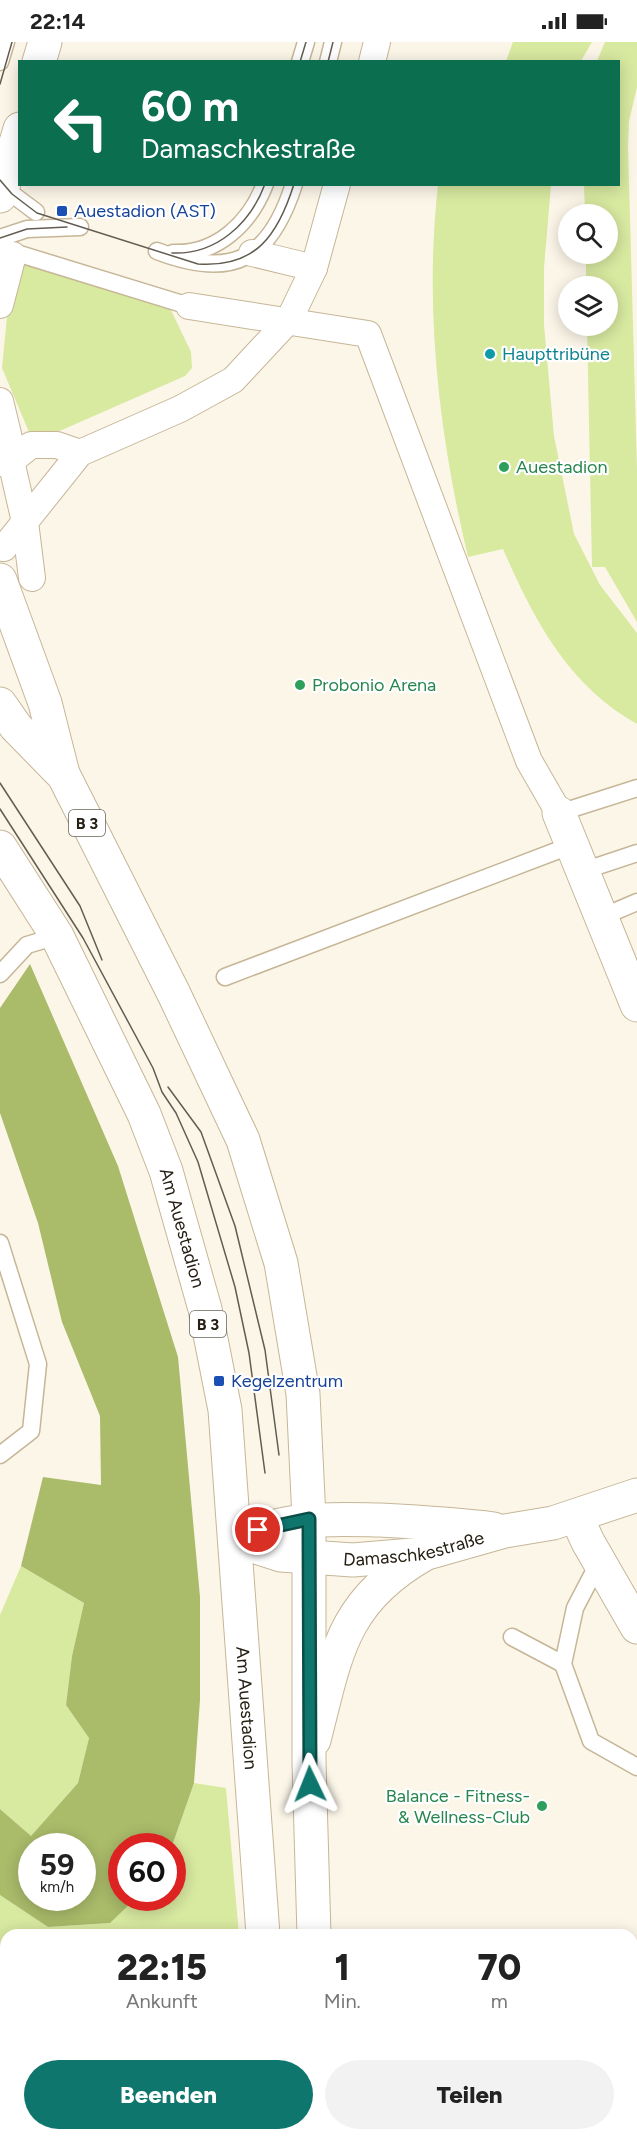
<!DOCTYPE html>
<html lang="de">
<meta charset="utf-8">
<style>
:root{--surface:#fff;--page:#f2f2f2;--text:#222;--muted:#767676;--accent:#0f766e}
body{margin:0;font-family:Figtree,sans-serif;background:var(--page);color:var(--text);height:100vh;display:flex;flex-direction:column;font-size:22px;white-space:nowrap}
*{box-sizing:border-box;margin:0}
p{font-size:20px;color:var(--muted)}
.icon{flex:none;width:33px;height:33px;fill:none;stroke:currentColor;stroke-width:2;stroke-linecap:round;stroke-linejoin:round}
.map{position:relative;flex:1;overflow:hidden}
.side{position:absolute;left:0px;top:1887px;width:638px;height:212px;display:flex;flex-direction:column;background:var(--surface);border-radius:18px 18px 0 0;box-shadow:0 3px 15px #0003}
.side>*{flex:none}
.hud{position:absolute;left:18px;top:18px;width:602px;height:126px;border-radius:0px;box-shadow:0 3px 15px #0003;background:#0b6e4f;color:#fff;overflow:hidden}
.tools{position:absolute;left:558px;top:162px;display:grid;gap:12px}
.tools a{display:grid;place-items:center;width:60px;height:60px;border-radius:50%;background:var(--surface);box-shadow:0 3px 15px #0003;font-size:30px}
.speed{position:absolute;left:18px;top:1791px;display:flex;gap:12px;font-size:30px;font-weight:700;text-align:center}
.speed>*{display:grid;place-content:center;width:78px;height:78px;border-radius:50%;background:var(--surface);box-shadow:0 3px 15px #0003;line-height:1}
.speed small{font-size:15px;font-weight:400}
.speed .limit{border:9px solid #d22;background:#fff;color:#111}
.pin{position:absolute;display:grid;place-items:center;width:51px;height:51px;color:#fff;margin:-26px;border:3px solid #fff;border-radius:50%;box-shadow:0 2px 6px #0007}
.me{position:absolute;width:66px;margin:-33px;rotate:358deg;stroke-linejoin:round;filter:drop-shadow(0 0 4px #0008)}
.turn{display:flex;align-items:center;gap:21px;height:126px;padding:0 24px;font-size:27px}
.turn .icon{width:78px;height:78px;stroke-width:2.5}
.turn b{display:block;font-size:42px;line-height:51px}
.eta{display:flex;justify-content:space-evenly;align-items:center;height:102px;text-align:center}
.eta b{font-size:36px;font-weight:800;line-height:42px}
.primary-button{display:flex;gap:12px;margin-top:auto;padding:12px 24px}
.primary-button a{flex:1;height:69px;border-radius:36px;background:var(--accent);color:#fff;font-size:24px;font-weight:800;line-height:69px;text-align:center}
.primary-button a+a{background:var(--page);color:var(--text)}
.status{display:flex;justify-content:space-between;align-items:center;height:42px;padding:0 30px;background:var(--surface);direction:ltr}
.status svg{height:16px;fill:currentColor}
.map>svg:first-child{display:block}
.green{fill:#d8e9a0}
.forest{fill:#aabb6a;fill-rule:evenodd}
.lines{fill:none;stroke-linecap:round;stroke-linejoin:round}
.service-casing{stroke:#c6b697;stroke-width:19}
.pedestrian-casing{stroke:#c6b697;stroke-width:28}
.minor-casing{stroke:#c6b697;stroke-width:35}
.primary-casing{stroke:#c6b697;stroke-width:35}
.service{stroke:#fff;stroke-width:16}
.pedestrian{stroke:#fff;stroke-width:26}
.minor{stroke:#fff;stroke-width:33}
.primary{stroke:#fff;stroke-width:33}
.tram{stroke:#635d51;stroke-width:1.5}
.route-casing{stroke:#0a4d48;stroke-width:15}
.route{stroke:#0f766e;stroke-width:10}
.transit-dot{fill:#1a4fb4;stroke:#fff;stroke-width:2}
.culture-dot{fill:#0f9aa8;stroke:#fff;stroke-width:2}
.leisure-dot{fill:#2e9e5b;stroke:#fff;stroke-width:2}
.labels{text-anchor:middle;stroke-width:4.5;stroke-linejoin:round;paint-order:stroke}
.shield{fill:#fff;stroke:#67635a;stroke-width:1.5}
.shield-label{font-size:16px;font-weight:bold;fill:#262014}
.transit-label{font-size:18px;fill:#164399;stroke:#fff;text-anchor:start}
.culture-label{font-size:18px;fill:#0d838f;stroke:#fff;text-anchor:start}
.leisure-label{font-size:18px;fill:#27864d;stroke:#fff;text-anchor:start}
.street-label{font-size:18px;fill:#262014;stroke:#fff}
</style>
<div class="status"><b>22:14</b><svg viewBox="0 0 49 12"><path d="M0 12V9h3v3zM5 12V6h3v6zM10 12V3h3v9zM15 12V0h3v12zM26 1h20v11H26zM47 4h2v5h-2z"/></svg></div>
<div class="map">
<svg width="637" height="2098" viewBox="0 0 637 2098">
<rect width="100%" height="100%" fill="#fcf6e9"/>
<g class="green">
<polygon points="513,0 592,0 581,19 506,19"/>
<polygon points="605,0 637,0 637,45 629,79 628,104 637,427 637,580 605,525 592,525 587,284 608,284 608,244 586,244 586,212 608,212 608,172 585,172 584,143 618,142 618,20 597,19"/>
<path d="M438,143H551L544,226V283L554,394L574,492L600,543L637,591V682C568,644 533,576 503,507L468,515C439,393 424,267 438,143Z"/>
<polygon points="13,213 169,264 191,310 192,326 185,334 55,391 29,390 2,326"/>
<polygon points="21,1524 84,1561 72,1614 66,1663 89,1696 78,1741 31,1794 0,1767 0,1573"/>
<polygon points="194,1741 226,1746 239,1893 6,1893 6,2092 250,2092 250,2098 0,2098 0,1853 48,1885 109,1881 136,1856 172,1856 172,1804"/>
<polygon points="632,2062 637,2062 637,2098 368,2098 368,2092 632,2092"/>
</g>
<path class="forest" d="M30,922L118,1124L178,1315L200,1555V1658L194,1741L172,1804H122V1856H136L110,1881L48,1885L0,1853V1767L31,1794L78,1741L89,1696L66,1663L72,1614L84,1561L21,1524L43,1435L101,1443L100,1374L62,1280L38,1181L0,1071V966ZM32,1804H82V1856H32Z"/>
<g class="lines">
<defs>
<g id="service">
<polyline points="0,20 6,0"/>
<polyline points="300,20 306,0"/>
<polyline points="328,20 333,0"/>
<polyline points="3,141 12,152 36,170"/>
<polyline points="0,196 27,187 80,185"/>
<polyline points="0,206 189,264"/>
<path d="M157,209C232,238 270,218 294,142"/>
<path d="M173,211C217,213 250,181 265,142"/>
<polyline points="559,771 637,746"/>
<polyline points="583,829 637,811"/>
<polyline points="602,875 637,860"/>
<polyline points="0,932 27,903 57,894"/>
<polyline points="225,935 572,803"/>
<polyline points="0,1201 38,1322 31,1389 0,1413"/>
<polyline points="599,1520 575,1566 563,1622 591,1699 637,1725"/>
<polyline points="512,1595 563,1622"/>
</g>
<g id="pedestrian">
<polyline points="372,20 377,0"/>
<polyline points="252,211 314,226"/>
<polyline points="0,263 13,213"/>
<polyline points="189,264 368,292 529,719 559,771"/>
<polyline points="0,359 9,396 11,419"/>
<polyline points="11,419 31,403 57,403 80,411"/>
<polyline points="0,421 11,419 25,480 32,536"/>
<polyline points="4,506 80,411 180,367 233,338 289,278 314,226 337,142"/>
</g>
<g id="minor">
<polyline points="559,771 637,963"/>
<polyline points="576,1474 588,1500 637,1585"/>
<path id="s1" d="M237,1499L281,1513L309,1515L353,1518L424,1512L505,1489L553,1481L637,1453"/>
<path d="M237,1499C283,1474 328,1477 380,1478C418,1480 456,1482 494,1487"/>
<path d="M314,1698C336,1613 341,1560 423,1513"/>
</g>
<g id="primary">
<polyline points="39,20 45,0"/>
<polyline points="0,154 20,87"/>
<polyline points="0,538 45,661 63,732"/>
<polyline points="0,662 16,685 64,734 174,952 243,1098 281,1221 303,1352 309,1477 309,1720 314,1893"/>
<path id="s2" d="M0,805L57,894L144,1072L166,1129L205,1267L225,1368L263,1893"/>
<polyline points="270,2092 270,2098"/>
<polyline points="315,2092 315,2098"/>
</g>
</defs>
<use href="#service" class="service-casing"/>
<use href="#pedestrian" class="pedestrian-casing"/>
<use href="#minor" class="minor-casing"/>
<use href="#primary" class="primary-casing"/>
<use href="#service" class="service"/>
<use href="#pedestrian" class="pedestrian"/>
<use href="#minor" class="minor"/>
<use href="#primary" class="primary"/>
<g class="tram">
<polyline points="300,20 306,0"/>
<polyline points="328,20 333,0"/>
<polyline points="0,42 12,0"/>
<path d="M0,138L12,152L37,171L198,222C256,226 278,193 294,142"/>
<polyline points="0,196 27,187 67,185"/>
<path d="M172,211C216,213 250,182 265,142"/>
<polyline points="0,741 80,864 102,918"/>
<polyline points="0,767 83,896 153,1026 162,1050 176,1071 198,1120 235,1245 249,1311 265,1431"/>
<polyline points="168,1045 201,1090 235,1184 265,1308 279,1413"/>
</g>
</g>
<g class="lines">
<defs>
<polyline id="route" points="258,1488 309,1477 310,1742"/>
</defs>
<use href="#route" class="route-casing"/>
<use href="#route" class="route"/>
</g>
<g class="transit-dot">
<rect x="56" y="163" width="12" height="12" rx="3"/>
<rect x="213" y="1333" width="12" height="12" rx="3"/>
</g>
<circle class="culture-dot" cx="490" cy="312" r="6"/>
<g class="leisure-dot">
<circle cx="504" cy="425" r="6"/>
<circle cx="300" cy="643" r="6"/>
<circle cx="542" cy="1764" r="6"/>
</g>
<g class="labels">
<g class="shield">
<rect x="69" y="768" width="36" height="26" rx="4.5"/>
<rect x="190" y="1269" width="36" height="26" rx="4.5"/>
</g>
<g class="shield-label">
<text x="87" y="787">B 3</text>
<text x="208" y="1288">B 3</text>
</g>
<g class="transit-label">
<text x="74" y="175">Auestadion (AST)</text>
<text x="231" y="1345">Kegelzentrum</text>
</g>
<g class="culture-label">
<text x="502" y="318">Haupttribüne</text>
</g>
<g class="leisure-label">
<text x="516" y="431">Auestadion</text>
<text x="312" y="649">Probonio Arena</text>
<text x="530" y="1760" text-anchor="end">Balance - Fitness-<tspan x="530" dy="21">&amp; Wellness-Club</tspan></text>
</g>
<g class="street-label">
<text dy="6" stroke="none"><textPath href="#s2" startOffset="424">Am Auestadion</textPath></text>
<text dy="6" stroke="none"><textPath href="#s1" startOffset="180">Damaschkestraße</textPath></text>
<text dy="6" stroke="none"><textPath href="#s2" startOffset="910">Am Auestadion</textPath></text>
</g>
</g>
</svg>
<div class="tools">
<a><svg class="icon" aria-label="search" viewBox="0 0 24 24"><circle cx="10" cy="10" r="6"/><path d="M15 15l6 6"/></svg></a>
<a><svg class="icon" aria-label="layers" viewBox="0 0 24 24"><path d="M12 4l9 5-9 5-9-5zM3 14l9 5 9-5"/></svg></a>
</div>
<div class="speed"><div>59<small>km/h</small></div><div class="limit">60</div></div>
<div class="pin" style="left:258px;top:1488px;background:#d93025"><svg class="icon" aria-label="arrive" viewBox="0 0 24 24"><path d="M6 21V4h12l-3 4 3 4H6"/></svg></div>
<svg class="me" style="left:310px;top:1742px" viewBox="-20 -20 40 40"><path d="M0-17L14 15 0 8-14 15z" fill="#0f766e" stroke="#fff" stroke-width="4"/></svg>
<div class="hud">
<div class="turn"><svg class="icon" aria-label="left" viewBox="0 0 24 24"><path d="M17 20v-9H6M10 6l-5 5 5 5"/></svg><div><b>60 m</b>Damaschkestraße</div></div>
</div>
<section class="side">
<div class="eta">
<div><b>22:15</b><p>Ankunft</p></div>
<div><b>1</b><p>Min.</p></div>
<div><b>70</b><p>m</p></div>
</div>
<div class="primary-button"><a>Beenden</a><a>Teilen</a></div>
</section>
</div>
